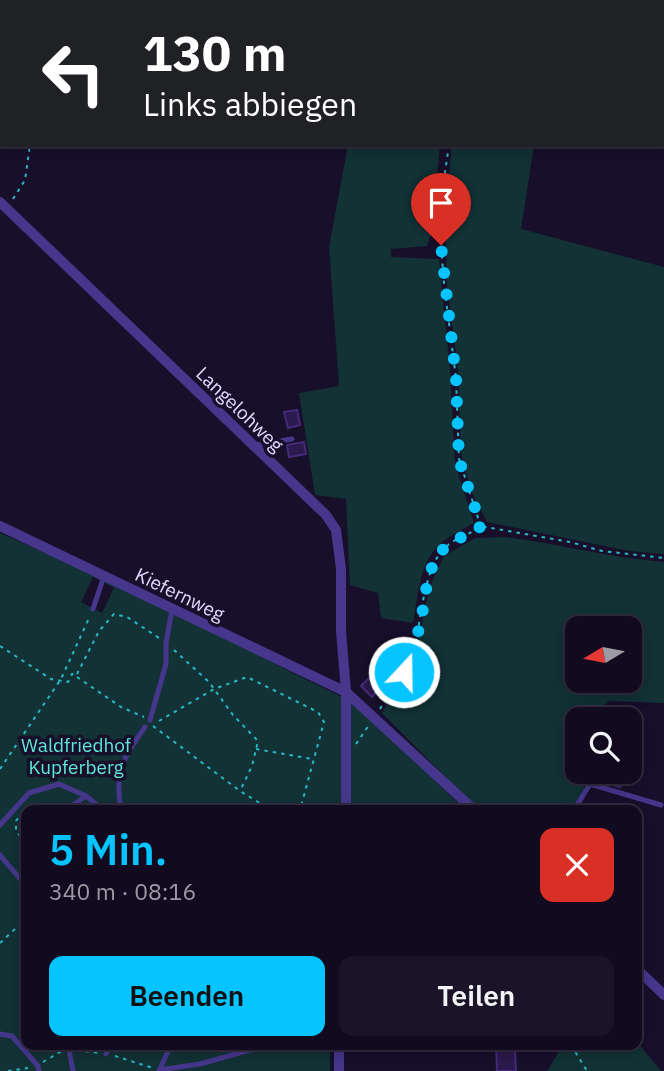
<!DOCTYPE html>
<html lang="de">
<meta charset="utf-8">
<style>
:root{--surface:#120b20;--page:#1b1429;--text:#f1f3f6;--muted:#9c9ba5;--line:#312b3e;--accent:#05c4ff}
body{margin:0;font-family:"IBM Plex Sans",sans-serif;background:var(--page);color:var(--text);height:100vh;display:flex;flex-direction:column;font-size:26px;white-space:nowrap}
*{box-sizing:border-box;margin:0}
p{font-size:23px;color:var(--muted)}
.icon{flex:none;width:38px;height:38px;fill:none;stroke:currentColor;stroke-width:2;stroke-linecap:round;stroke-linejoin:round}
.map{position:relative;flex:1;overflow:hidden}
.side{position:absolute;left:21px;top:805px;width:621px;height:245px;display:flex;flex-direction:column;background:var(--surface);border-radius:14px;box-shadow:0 4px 18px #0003,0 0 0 2px var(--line)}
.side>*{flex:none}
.banner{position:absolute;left:0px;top:0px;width:665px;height:147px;box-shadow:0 4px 18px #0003,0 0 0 2px var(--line);background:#202124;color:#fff;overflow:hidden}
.needle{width:46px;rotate:260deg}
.controls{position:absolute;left:565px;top:616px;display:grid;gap:14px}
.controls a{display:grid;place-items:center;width:77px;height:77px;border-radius:14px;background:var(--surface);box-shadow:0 4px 18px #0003,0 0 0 2px var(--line);font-size:35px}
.pin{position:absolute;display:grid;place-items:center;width:60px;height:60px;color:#fff;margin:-72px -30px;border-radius:50% 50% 50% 0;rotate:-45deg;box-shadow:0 0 7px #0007}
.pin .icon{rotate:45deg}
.me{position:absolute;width:77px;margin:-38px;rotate:21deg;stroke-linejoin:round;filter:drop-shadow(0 0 5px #0008)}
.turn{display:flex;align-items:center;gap:24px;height:147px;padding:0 28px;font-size:32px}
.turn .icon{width:91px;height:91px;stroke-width:2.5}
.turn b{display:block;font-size:49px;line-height:60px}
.round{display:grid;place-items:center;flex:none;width:74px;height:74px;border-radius:14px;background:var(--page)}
.head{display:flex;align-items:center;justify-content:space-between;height:119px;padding:0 28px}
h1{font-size:42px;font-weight:600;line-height:52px;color:var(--accent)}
.action{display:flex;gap:14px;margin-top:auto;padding:14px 28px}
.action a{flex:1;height:80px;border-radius:14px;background:var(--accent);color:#111;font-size:28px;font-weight:600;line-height:80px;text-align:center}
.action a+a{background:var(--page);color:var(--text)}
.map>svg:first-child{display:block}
.green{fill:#123236;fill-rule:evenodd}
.building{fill:#2b1a4e;stroke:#452a7b;stroke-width:2}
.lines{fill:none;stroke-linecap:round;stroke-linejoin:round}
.path{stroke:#28b8c5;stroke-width:2;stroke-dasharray:3.5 5;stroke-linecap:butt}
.lane{stroke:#46378d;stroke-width:5}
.street{stroke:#46378d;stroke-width:10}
.route{stroke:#05c4ff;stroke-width:12;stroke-dasharray:0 21.6}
.labels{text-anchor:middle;stroke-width:7;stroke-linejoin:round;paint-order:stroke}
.street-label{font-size:19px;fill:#e3d9ff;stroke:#180f2b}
.park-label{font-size:19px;fill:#5ce8d9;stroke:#180f2b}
</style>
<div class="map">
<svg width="664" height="1071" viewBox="0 0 664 1071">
<rect width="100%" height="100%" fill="#180f2b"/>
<g class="green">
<path d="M348,145H440L432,230L427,246L391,249V257L439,259L450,369L455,464L474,523C462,530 450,535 440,544C419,563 418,597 413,623L381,618L378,593L350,585L346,499L315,495L299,393L339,386L329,247Z"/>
<polygon points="452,145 534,145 521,229 664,267 664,554 629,551 487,522 471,491 461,453 458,369 447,285 445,213"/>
<path d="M0,533L173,609L283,668L354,703L465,810H26V1045H330V1071H0ZM93,577L114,588L102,613L81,602Z"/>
<path d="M506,537C559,544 611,558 664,562V703L610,701L598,709L596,719H578V772H588L583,793L572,810H478L382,713L416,651L430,586L444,556L475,538ZM578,628H630V681H578Z"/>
<polygon points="637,1042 661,1071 547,1071 563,1045 637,1045"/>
</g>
<g class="building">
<polygon points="297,410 300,425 288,428 284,412"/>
<polygon points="304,442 306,454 289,457 287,445"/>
<polygon points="378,669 383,674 377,681 382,686 372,697 361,686"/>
<polygon points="602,775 621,778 620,787 598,781 599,776"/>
<polygon points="496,1045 529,1045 529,1051 515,1051 516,1071 497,1071"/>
</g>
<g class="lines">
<g class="path">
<polyline points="45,2 46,0"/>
<polyline points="474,2 475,0"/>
<polyline points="449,145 444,179 441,245 444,284 456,378 459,459 480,524"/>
<polyline points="13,199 25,180 30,145"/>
<polyline points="0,646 51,679 68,682 72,674 76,676 99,631 114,614 127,617 159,638"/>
<polyline points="174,650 209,682 233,715 258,741 252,766 240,791"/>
<polyline points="77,677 121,707 144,717"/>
<path d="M380,709C391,691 406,673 413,653C422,623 422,565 448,545C458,537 470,535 480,526L570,542L602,551L664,558"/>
<polyline points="159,721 214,689 247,677 318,712 324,722 300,810"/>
<polyline points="153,726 240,791 271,810"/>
<polyline points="356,744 369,725"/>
<polyline points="256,749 312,759"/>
<polyline points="0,769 61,679 90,616"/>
<polyline points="26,843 16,831 16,821 26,807"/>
<polyline points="0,943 16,928 26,922"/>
<polyline points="571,1045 587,1071"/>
<polyline points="77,1050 99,1053"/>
<polyline points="115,1056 153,1068"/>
<polyline points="43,1062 62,1051"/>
<polyline points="8,1071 28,1068"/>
</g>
<g class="lane">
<polyline points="256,445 292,439"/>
<polyline points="93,609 104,576"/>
<polyline points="150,720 166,664 166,643 172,610"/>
<polyline points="590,784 661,805"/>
<polyline points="66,810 86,796"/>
<path d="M121,810C114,770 123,759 145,727"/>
<polyline points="574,810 590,784 591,772"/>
<polyline points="0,825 29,793 59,784 86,796 103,810"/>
<polyline points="0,855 26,886"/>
<polyline points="0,1034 12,1036 38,1066 39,1071"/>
<polyline points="68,1045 73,1071"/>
<polyline points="106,1054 111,1045"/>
<polyline points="159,1070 200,1064 268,1045"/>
<polyline points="159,1071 171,1045"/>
</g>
<g class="street">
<polyline points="0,202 326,515 336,530 341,569 341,631 346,692 346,810"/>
<polyline points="0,526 346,692 474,810"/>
<polyline points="637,969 664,995"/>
<polyline points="339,1045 339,1071"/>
</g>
</g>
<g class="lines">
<path class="route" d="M404,672C412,655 417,638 421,620C426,596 426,562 448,545C458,537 471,535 481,526L459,460L456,378L441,245"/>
</g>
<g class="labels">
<g class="street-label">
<text transform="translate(240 409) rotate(44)" y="7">Langelohweg</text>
<text transform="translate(180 594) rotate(26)" y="7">Kiefernweg</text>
</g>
<g class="park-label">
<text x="76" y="752">Waldfriedhof<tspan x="76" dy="22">Kupferberg</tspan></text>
</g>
</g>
</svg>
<div class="controls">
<a><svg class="needle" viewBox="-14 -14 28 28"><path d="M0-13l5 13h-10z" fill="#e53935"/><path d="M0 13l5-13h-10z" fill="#9c9ba5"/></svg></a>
<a><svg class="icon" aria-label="search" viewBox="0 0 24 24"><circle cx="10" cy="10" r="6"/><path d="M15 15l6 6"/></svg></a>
</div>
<div class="pin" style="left:441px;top:245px;background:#d93025"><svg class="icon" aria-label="arrive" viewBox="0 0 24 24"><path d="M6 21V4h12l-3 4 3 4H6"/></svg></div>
<svg class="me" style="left:404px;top:672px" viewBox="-20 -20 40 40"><circle r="17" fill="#05c4ff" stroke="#fff" stroke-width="3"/><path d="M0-11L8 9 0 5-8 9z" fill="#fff"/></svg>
<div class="banner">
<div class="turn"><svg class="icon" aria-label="left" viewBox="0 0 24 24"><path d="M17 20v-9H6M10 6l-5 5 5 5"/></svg><div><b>130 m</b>Links abbiegen</div></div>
</div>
<section class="side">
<div class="head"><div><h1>5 Min.</h1><p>340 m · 08:16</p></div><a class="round" style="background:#d93025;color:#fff"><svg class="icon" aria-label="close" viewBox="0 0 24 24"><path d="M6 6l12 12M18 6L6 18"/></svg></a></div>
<div class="action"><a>Beenden</a><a>Teilen</a></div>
</section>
</div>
